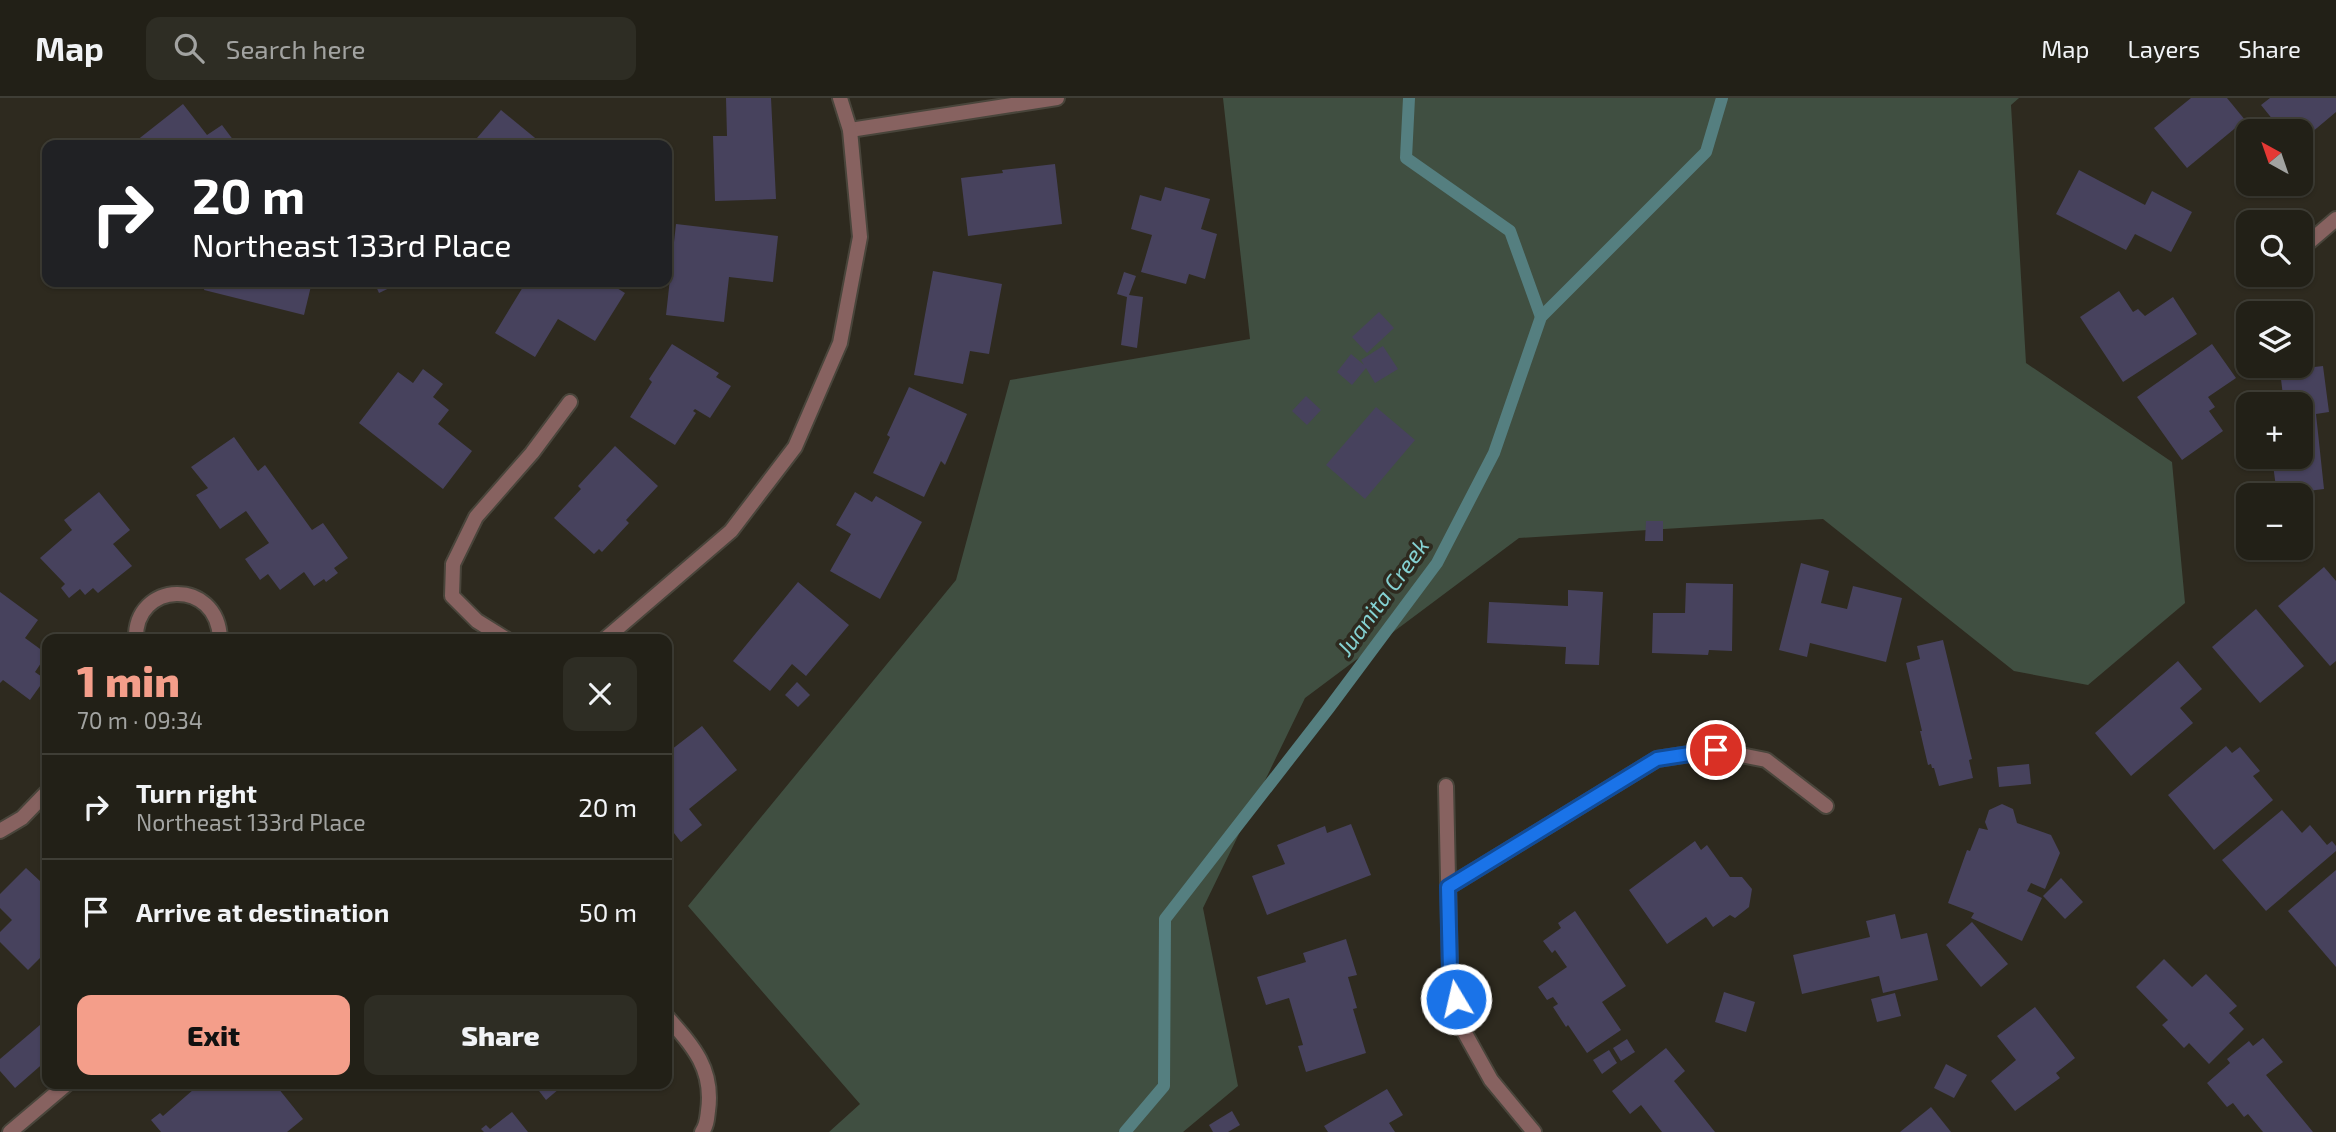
<!DOCTYPE html>
<meta charset="utf-8">
<style>
:root{--surface:#222017;--page:#2e2d24;--text:#f1f3f6;--muted:#a2a3a1;--line:#3f3e36;--accent:#f49e8a}
body{margin:0;font-family:"Exo 2",sans-serif;background:var(--page);color:var(--text);height:100vh;display:flex;flex-direction:column;font-size:26px;white-space:nowrap}
*{box-sizing:border-box;margin:0}
p{font-size:23px;color:var(--muted)}
.icon{flex:none;width:38px;height:38px;fill:none;stroke:currentColor;stroke-width:2;stroke-linecap:round;stroke-linejoin:round}
.map{position:relative;flex:1;overflow:hidden}
.drawer{position:absolute;left:42px;top:536px;width:630px;height:455px;display:flex;flex-direction:column;background:var(--surface);border-radius:14px;box-shadow:0 2px 5px #0004,0 0 0 2px var(--line)}
.drawer>*{flex:none}
.banner{position:absolute;left:42px;top:42px;width:630px;height:147px;border-radius:14px;box-shadow:0 2px 5px #0004,0 0 0 2px var(--line);background:#202124;color:#fff;overflow:hidden}
.needle{width:46px;rotate:320deg}
.controls{position:absolute;left:2236px;top:21px;display:grid;gap:14px}
.controls a{display:grid;place-items:center;width:77px;height:77px;border-radius:14px;background:var(--surface);box-shadow:0 2px 5px #0004,0 0 0 2px var(--line);font-size:35px}
.pin{position:absolute;display:grid;place-items:center;width:60px;height:60px;color:#fff;margin:-30px;border:4px solid #fff;border-radius:50%;box-shadow:0 2px 7px #0007}
.me{position:absolute;width:77px;margin:-38px;rotate:351deg;stroke-linejoin:round;filter:drop-shadow(0 0 5px #0008)}
.turn{display:flex;align-items:center;gap:24px;height:147px;padding:0 35px;font-size:32px}
.turn .icon{width:91px;height:91px;stroke-width:2.5}
.turn b{display:block;font-size:49px;line-height:60px}
.round{display:grid;place-items:center;flex:none;width:74px;height:74px;border-radius:14px;background:var(--page)}
.overview{display:flex;align-items:center;justify-content:space-between;height:119px;padding:0 35px}
h1{font-size:42px;font-weight:800;line-height:52px;color:var(--accent)}
.action{display:flex;gap:14px;margin-top:auto;padding:14px 35px}
.action a{flex:1;height:80px;border-radius:14px;background:var(--accent);color:#111;font-size:28px;font-weight:800;line-height:80px;text-align:center}
.action a+a{background:var(--page);color:var(--text)}
ul{padding:0;list-style:none}
li{display:flex;align-items:center;gap:21px;height:105px;padding:0 35px;border-top:2px solid var(--line)}
li div{flex:1}
li b{display:block;font-size:26px}
li em{font-style:normal}
header{display:flex;align-items:center;gap:42px;box-sizing:border-box;height:98px;padding:0 35px;background:var(--surface);border-bottom:2px solid var(--line)}
header strong{font-size:33px}
nav{display:flex;gap:38px;margin-inline-start:auto;font-size:24px}
.search{width:490px;height:63px;background:var(--page);display:flex;align-items:center;gap:18px;box-sizing:border-box;padding:0 24px;border-radius:14px;color:var(--muted);font-size:26px}
.map>svg:first-child{display:block}
.green{fill:#404f41}
.lines{fill:none;stroke-linecap:round;stroke-linejoin:round}
.stream{stroke:#557f80;stroke-width:12}
.building{fill:#47425d}
.service-casing{stroke:#49453b;stroke-width:18}
.minor-casing{stroke:#49453b;stroke-width:18}
.service{stroke:#876260;stroke-width:14}
.minor{stroke:#876260;stroke-width:14}
.route-casing{stroke:#114b97;stroke-width:18}
.route{stroke:#1a73e8;stroke-width:12}
.labels{text-anchor:middle;stroke-width:7;stroke-linejoin:round;paint-order:stroke}
.water-label{font-size:23px;font-style:italic;fill:#85d2d3;stroke:#2e2a1f}
</style>
<header>
<strong>Map</strong>
<div class="search"><svg class="icon" aria-label="search" viewBox="0 0 24 24"><circle cx="10" cy="10" r="6"/><path d="M15 15l6 6"/></svg>Search here</div>
<nav><a>Map</a><a>Layers</a><a>Share</a></nav>
</header>
<div class="map">
<svg width="2336" height="1034" viewBox="0 0 2336 1034">
<rect width="100%" height="100%" fill="#2e2a1f"/>
<polygon class="green" points="1223,0 2019,0 2011,7 2026,265 2172,364 2185,505 2088,587 2014,573 1823,421 1519,440 1305,600 1203,810 1238,988 1183,1034 829,1034 860,1006 688,808 956,482 1010,282 1250,241"/>
<g class="lines">
<g class="stream">
<polyline points="1409,0 1406,60 1510,133 1541,219"/>
<polyline points="1125,1034 1164,988 1165,821 1329,610 1437,465 1494,355 1541,219 1706,54 1722,0"/>
</g>
</g>
<g class="building">
<polygon points="726,0 771,0 776,101 715,103 713,38 727,38"/>
<polygon points="2191,0 2227,0 2245,22 2187,70 2154,30"/>
<polygon points="2270,0 2336,0 2336,14 2311,35 2298,20 2282,33 2261,7"/>
<polygon points="183,6 207,37 222,27 237,47 140,47 136,43"/>
<polygon points="501,12 540,44 538,47 471,47"/>
<polygon points="1055,66 1062,126 968,138 961,80 1003,75 1002,72"/>
<polygon points="2079,72 2145,107 2152,93 2192,114 2171,154 2135,136 2126,152 2056,116"/>
<polygon points="1165,89 1210,101 1201,131 1217,136 1205,181 1189,176 1186,186 1141,174 1152,137 1131,131 1140,97 1161,103"/>
<polygon points="676,126 778,138 773,184 729,179 724,224 666,217"/>
<polygon points="933,173 1002,186 989,256 970,253 963,286 914,277"/>
<polygon points="1124,174 1136,178 1129,197 1143,199 1137,250 1121,247 1127,199 1117,196"/>
<polygon points="206,184 312,184 304,217 204,192"/>
<polygon points="374,184 402,184 379,195"/>
<polygon points="526,184 607,184 625,195 595,243 558,221 535,259 495,235"/>
<polygon points="2119,193 2133,214 2138,211 2145,218 2173,199 2197,236 2123,284 2080,219"/>
<polygon points="1379,214 1394,230 1367,255 1352,239"/>
<polygon points="672,246 719,275 716,279 731,288 710,320 695,311 693,313 696,315 675,347 630,319 652,284 649,281"/>
<polygon points="2212,246 2236,280 2208,299 2215,309 2209,313 2223,333 2182,362 2137,299"/>
<polygon points="1383,248 1398,271 1375,285 1366,270 1352,287 1337,274 1351,256 1364,267 1361,262"/>
<polygon points="2323,268 2329,314 2316,316 2324,391 2277,397 2272,359 2301,359 2301,306 2284,306 2280,273"/>
<polygon points="423,271 443,286 433,299 449,312 438,326 472,353 443,391 359,325 398,274 413,285"/>
<polygon points="909,289 967,316 945,367 941,363 924,399 873,375 890,339 887,337"/>
<polygon points="1306,298 1321,312 1307,327 1292,313"/>
<polygon points="1376,309 1415,342 1365,401 1326,367"/>
<polygon points="234,339 258,373 265,367 312,432 323,425 348,460 334,470 338,475 326,484 324,481 314,488 304,474 280,492 268,476 260,482 245,461 269,445 246,413 220,431 196,397 208,390 191,369"/>
<polygon points="615,348 658,388 626,422 629,425 602,454 599,451 594,456 554,420 581,391 578,388"/>
<polygon points="99,394 130,432 113,446 132,468 98,495 93,490 85,497 80,491 69,500 61,490 65,486 40,460 72,432 64,422"/>
<polygon points="855,394 872,404 876,398 922,424 880,501 830,473 851,436 836,427"/>
<polygon points="1646,423 1663,423 1663,443 1645,443"/>
<polygon points="1801,465 1829,473 1821,505 1847,511 1853,488 1902,500 1886,564 1810,545 1807,559 1779,552"/>
<polygon points="2324,469 2336,483 2336,563 2330,568 2278,508"/>
<polygon points="798,484 849,527 806,578 792,566 770,593 733,563"/>
<polygon points="1686,485 1733,486 1732,553 1709,552 1708,557 1652,555 1653,515 1685,515"/>
<polygon points="1568,492 1603,494 1599,567 1565,566 1566,549 1487,545 1489,504 1568,508"/>
<polygon points="0,494 38,522 25,540 47,556 35,574 45,581 30,602 3,582 0,585"/>
<polygon points="2256,511 2304,568 2260,605 2212,549"/>
<polygon points="1943,542 1972,661 1969,662 1973,680 1939,688 1934,670 1932,670 1931,666 1928,667 1920,633 1922,633 1906,565 1920,561 1917,548"/>
<polygon points="2178,563 2202,591 2180,610 2193,625 2131,678 2095,635"/>
<polygon points="797,584 810,597 798,609 785,597"/>
<polygon points="702,628 737,672 689,711 702,727 681,744 667,726 667,655"/>
<polygon points="2226,648 2232,655 2240,649 2260,673 2253,678 2273,702 2214,752 2168,697"/>
<polygon points="2029,666 2031,686 1999,689 1997,669"/>
<polygon points="2002,706 2013,711 2017,725 2051,737 2060,755 2045,791 2031,785 2027,793 2042,800 2022,843 1971,820 1974,815 1948,805 1967,752 1970,753 1979,730 1988,732 1985,724 1989,712"/>
<polygon points="2282,712 2302,735 2310,727 2327,747 2332,743 2336,748 2336,753 2266,813 2222,762"/>
<polygon points="1351,726 1371,777 1267,817 1252,778 1285,766 1277,747 1325,728 1327,735"/>
<polygon points="1695,743 1701,752 1707,747 1730,779 1742,779 1752,791 1749,809 1735,820 1730,817 1713,829 1706,819 1667,846 1629,792"/>
<polygon points="26,770 40,783 47,775 47,853 28,872 0,844 0,834 12,822 0,810 0,796"/>
<polygon points="2336,772 2336,869 2288,813"/>
<polygon points="2061,780 2083,804 2065,821 2043,798"/>
<polygon points="1575,813 1626,888 1602,904 1621,932 1587,955 1568,927 1566,929 1553,909 1558,906 1553,899 1547,902 1538,889 1567,869 1555,852 1552,855 1543,843 1561,830 1558,825"/>
<polygon points="1895,816 1901,841 1927,835 1938,882 1883,895 1879,878 1802,896 1793,857 1870,839 1866,823"/>
<polygon points="1972,824 2008,866 1981,889 1946,847"/>
<polygon points="1346,841 1357,877 1348,879 1357,910 1353,911 1366,955 1306,974 1298,948 1303,947 1289,900 1266,907 1257,879 1306,864 1303,855"/>
<polygon points="2164,861 2192,889 2206,876 2237,908 2229,915 2244,931 2209,966 2189,945 2184,950 2162,927 2168,922 2136,889"/>
<polygon points="1724,894 1755,904 1746,934 1715,924"/>
<polygon points="1895,895 1901,918 1877,924 1871,901"/>
<polygon points="2035,909 2075,960 2056,975 2060,980 2015,1013 1991,983 2016,962 1997,938"/>
<polygon points="47,921 47,962 15,990 0,973 0,961"/>
<polygon points="2263,940 2283,964 2266,977 2313,1034 2263,1034 2248,1016 2244,1019 2233,1005 2227,1009 2207,985 2230,965 2227,961 2249,943 2253,948"/>
<polygon points="1627,941 1635,954 1621,963 1613,950"/>
<polygon points="1666,950 1685,973 1674,983 1715,1034 1662,1034 1641,1007 1630,1016 1612,993"/>
<polygon points="1609,952 1617,965 1602,976 1593,962"/>
<polygon points="1946,966 1967,977 1954,1000 1934,990"/>
<polygon points="201,985 274,985 303,1021 287,1034 161,1034 151,1022 160,1015 163,1018"/>
<polygon points="533,985 566,985 546,1002"/>
<polygon points="1387,991 1403,1017 1389,1025 1395,1034 1328,1034 1324,1028"/>
<polygon points="1931,1009 1951,1034 1900,1034"/>
<polygon points="1232,1013 1240,1027 1228,1034 1213,1034 1209,1027"/>
<polygon points="512,1014 528,1034 484,1034 481,1031 486,1027 490,1031"/>
</g>
<g class="lines">
<defs>
<polyline id="service" points="506,541 477,523 452,498 453,466 476,419 532,355 570,304"/>
<g id="minor">
<polyline points="850,32 1057,0"/>
<polyline points="2301,151 2336,121"/>
<path d="M136,541C134,483 218,479 220,541"/>
<polyline points="605,541 731,433 795,349 840,245 860,139 850,32 840,0"/>
<polyline points="1446,688 1450,873 1461,928 1491,982 1534,1034"/>
<polyline points="0,733 22,720 47,694"/>
<polyline points="1448,789 1657,661 1716,652 1766,662 1826,708"/>
<path d="M667,919C693,948 714,971 708,1013C707,1021 707,1027 702,1034"/>
<polyline points="10,1034 68,985"/>
</g>
</defs>
<use href="#service" class="service-casing"/>
<use href="#minor" class="minor-casing"/>
<use href="#service" class="service"/>
<use href="#minor" class="minor"/>
</g>
<g class="lines">
<defs>
<polyline id="route" points="1456,901 1450,873 1448,789 1657,661 1716,652"/>
</defs>
<use href="#route" class="route-casing"/>
<use href="#route" class="route"/>
</g>
<g class="labels">
<g class="water-label">
<text transform="translate(1383 499) rotate(-54)" y="8">Juanita Creek</text>
</g>
</g>
</svg>
<div class="controls">
<a><svg class="needle" viewBox="-14 -14 28 28"><path d="M0-13l5 13h-10z" fill="#e53935"/><path d="M0 13l5-13h-10z" fill="#a2a3a1"/></svg></a>
<a><svg class="icon" aria-label="search" viewBox="0 0 24 24"><circle cx="10" cy="10" r="6"/><path d="M15 15l6 6"/></svg></a>
<a><svg class="icon" aria-label="layers" viewBox="0 0 24 24"><path d="M12 4l9 5-9 5-9-5zM3 14l9 5 9-5"/></svg></a>
<a>+</a>
<a>−</a>
</div>
<div class="pin" style="left:1716px;top:652px;background:#d93025"><svg class="icon" aria-label="arrive" viewBox="0 0 24 24"><path d="M6 21V4h12l-3 4 3 4H6"/></svg></div>
<svg class="me" style="left:1456px;top:901px" viewBox="-20 -20 40 40"><circle r="17" fill="#1a73e8" stroke="#fff" stroke-width="3"/><path d="M0-11L8 9 0 5-8 9z" fill="#fff"/></svg>
<div class="banner">
<div class="turn"><svg class="icon" aria-label="right" viewBox="0 0 24 24"><path d="M7 20v-9h11M14 6l5 5-5 5"/></svg><div><b>20 m</b>Northeast 133rd Place</div></div>
</div>
<section class="drawer">
<div class="overview"><div><h1>1 min</h1><p>70 m · 09:34</p></div><a class="round"><svg class="icon" aria-label="close" viewBox="0 0 24 24"><path d="M6 6l12 12M18 6L6 18"/></svg></a></div>
<ul>
<li><svg class="icon" aria-label="right" viewBox="0 0 24 24"><path d="M7 20v-9h11M14 6l5 5-5 5"/></svg><div><b>Turn right</b><p>Northeast 133rd Place</p></div><em>20 m</em></li>
<li><svg class="icon" aria-label="arrive" viewBox="0 0 24 24"><path d="M6 21V4h12l-3 4 3 4H6"/></svg><div><b>Arrive at destination</b></div><em>50 m</em></li>
</ul>
<div class="action"><a>Exit</a><a>Share</a></div>
</section>
</div>
